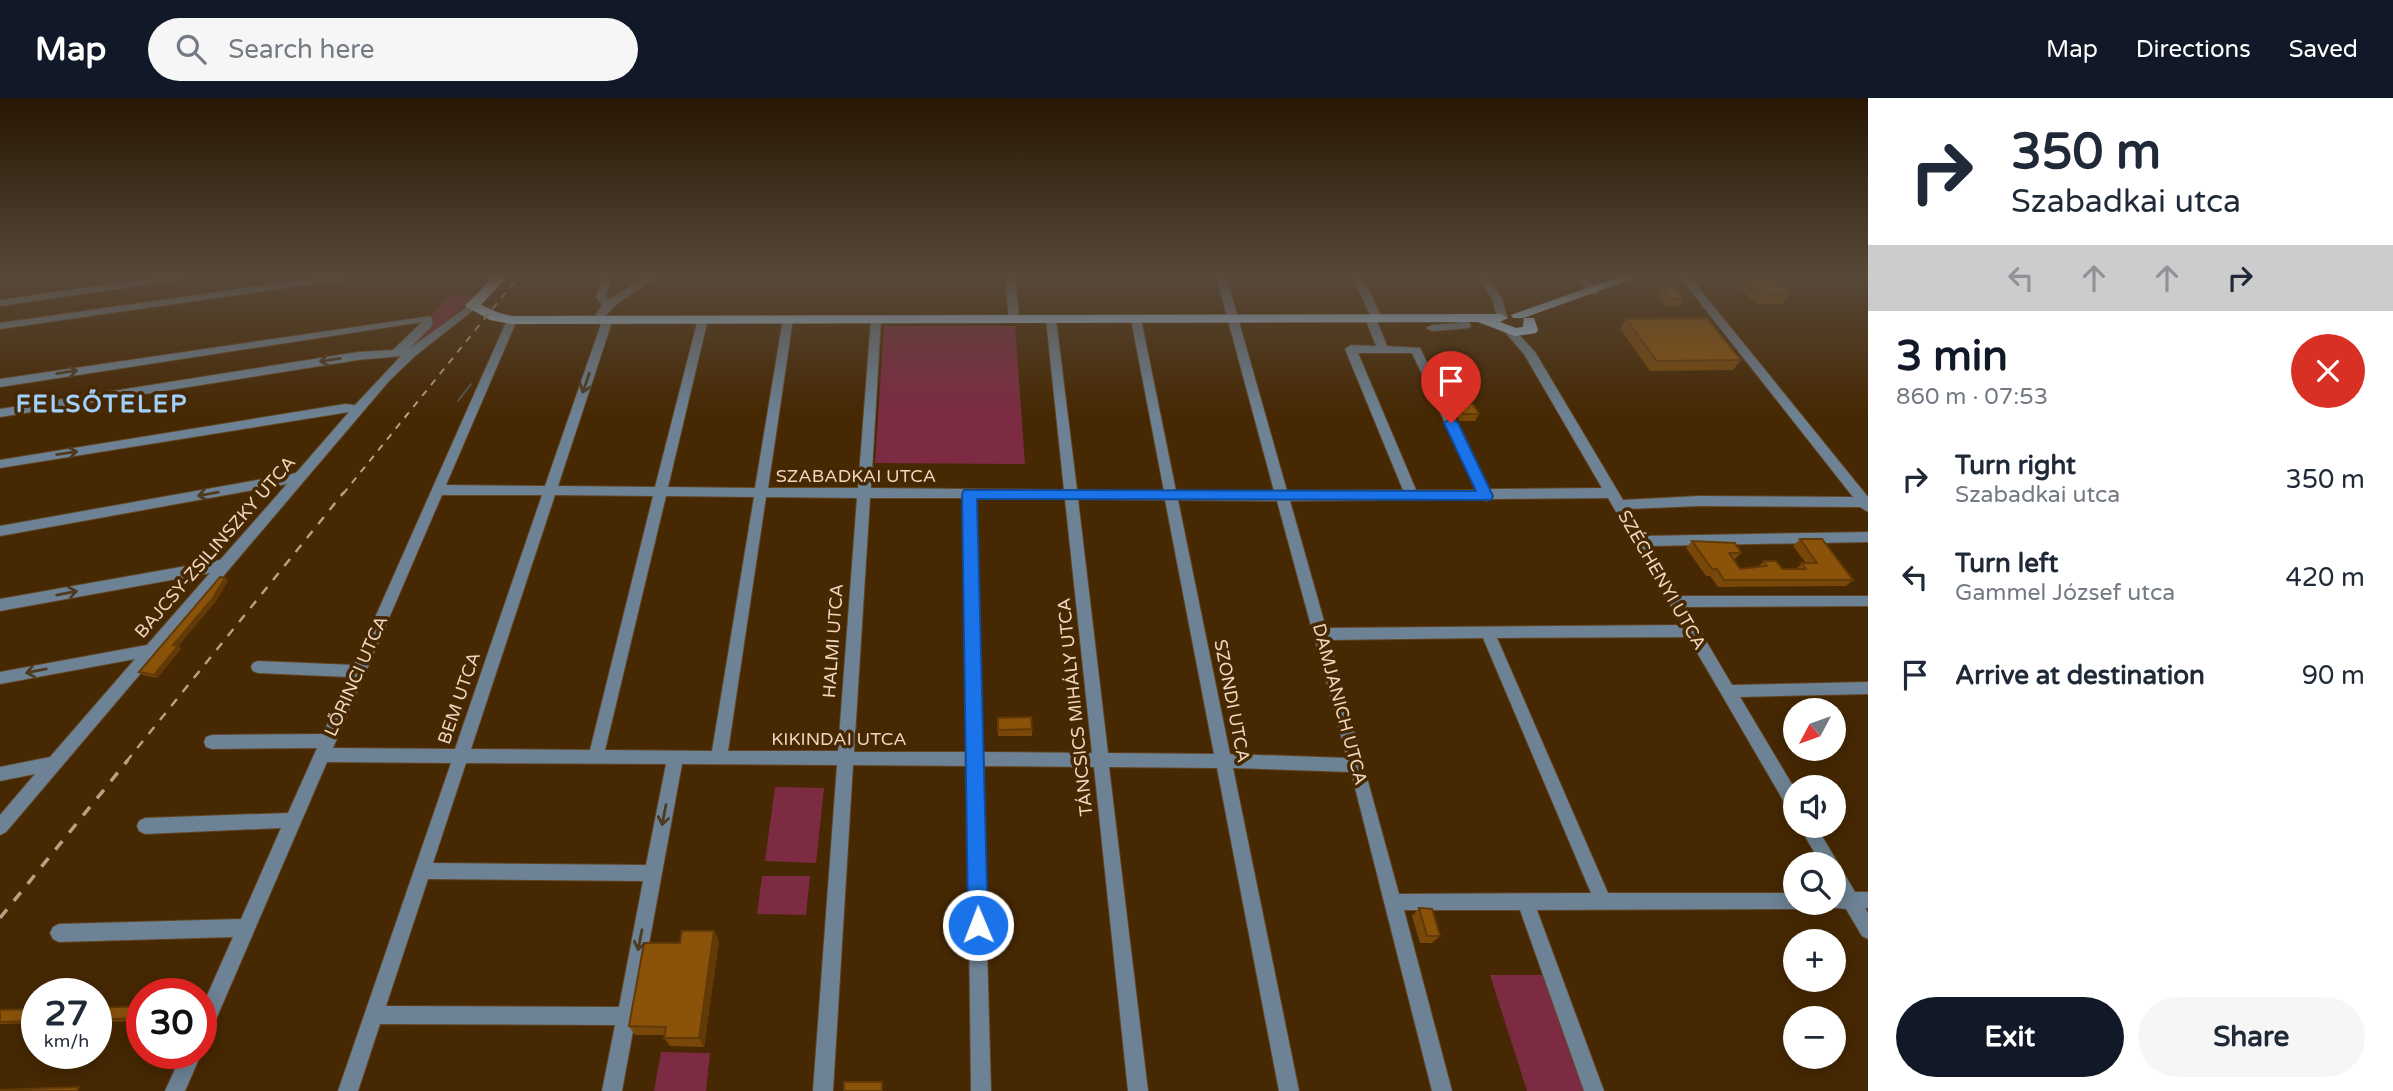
<!DOCTYPE html>
<meta charset="utf-8">
<style>
:root{--surface:#fff;--page:#f6f6f7;--text:#1f2937;--muted:#747a83;--accent:#111827}
body{margin:0;font-family:"Varela Round",sans-serif;background:var(--page);color:var(--text);height:100vh;display:flex;flex-direction:column;font-size:26px;white-space:nowrap}
*{box-sizing:border-box;margin:0}
p{font-size:23px;color:var(--muted)}
.icon{flex:none;width:38px;height:38px;fill:none;stroke:currentColor;stroke-width:2;stroke-linecap:round;stroke-linejoin:round}
.map{position:relative;flex:1;overflow:hidden}
.sheet{display:flex;flex-direction:column;background:var(--surface);width:525px}
.sheet>*{flex:none}
.guide{background:#fff;color:var(--text);overflow:hidden}
.needle{width:46px;rotate:229deg}
.tools{position:absolute;left:1783px;top:600px;display:grid;gap:14px}
.tools a{display:grid;place-items:center;width:63px;height:63px;border-radius:50%;background:var(--surface);box-shadow:0 4px 18px #0003;font-size:35px}
.speed{position:absolute;left:21px;top:880px;display:flex;gap:14px;font-size:35px;font-weight:700;text-align:center}
.speed>*{display:grid;place-content:center;width:91px;height:91px;border-radius:50%;background:var(--surface);box-shadow:0 4px 18px #0003;line-height:1}
.speed small{font-size:18px;font-weight:400}
.speed .limit{border:10px solid #d22;background:#fff;color:#111}
.pin{position:absolute;display:grid;place-items:center;width:60px;height:60px;color:#fff;margin:-72px -30px;border-radius:50% 50% 50% 0;rotate:-45deg;box-shadow:0 0 7px #0007}
.pin .icon{rotate:45deg}
.me{position:absolute;width:77px;margin:-38px;rotate:359deg;stroke-linejoin:round;filter:drop-shadow(0 0 5px #0008)}
.turn{display:flex;align-items:center;gap:24px;height:147px;padding:0 28px;font-size:32px}
.turn .icon{width:91px;height:91px;stroke-width:2.5}
.turn b{display:block;font-size:49px;line-height:60px}
.lanes{display:flex;align-items:center;height:66px;padding:0 28px;background:#0003;justify-content:center;gap:35px;direction:ltr}
.lanes .off{opacity:.35}
.round{display:grid;place-items:center;flex:none;width:74px;height:74px;border-radius:37px;background:var(--page)}
.summary{display:flex;align-items:center;justify-content:space-between;height:119px;padding:0 28px}
h1{font-size:42px;font-weight:700;line-height:52px;color:var(--accent)}
.cta{display:flex;gap:14px;margin-top:auto;padding:14px 28px}
.cta a{flex:1;height:80px;border-radius:42px;background:var(--accent);color:#fff;font-size:28px;font-weight:700;line-height:80px;text-align:center}
.cta a+a{background:var(--page);color:var(--text)}
ul{padding:0;list-style:none}
li{display:flex;align-items:center;gap:21px;height:98px;padding:0 28px}
li div{flex:1}
li b{display:block;font-size:26px}
li em{font-style:normal}
header{display:flex;align-items:center;gap:42px;box-sizing:border-box;height:98px;padding:0 35px;background:var(--accent);color:#fff}
header strong{font-size:33px}
nav{display:flex;gap:38px;margin-inline-start:auto;font-size:24px}
.search{width:490px;height:63px;background:var(--page);display:flex;align-items:center;gap:18px;box-sizing:border-box;padding:0 24px;border-radius:38px;color:var(--muted);font-size:26px}
main{display:flex;flex:1;min-height:0}
.map>svg:first-child{display:block}
.green{fill:#7d2b43}
.lines{fill:none;stroke-linecap:round;stroke-linejoin:round}
.stream{stroke:#50574e;stroke-width:2}
.minor-casing{stroke:#614421;stroke-width:2}
.major-casing{stroke:#614421;stroke-width:1}
.minor{fill:#6d8294;fill-rule:evenodd}
.major{fill:#a8d4fa;fill-rule:evenodd}
.rail-far2{stroke:#b99f83;stroke-width:2;stroke-dasharray:7 7;stroke-linecap:butt}
.rail-far1{stroke:#b99f83;stroke-width:2.5;stroke-dasharray:9 9;stroke-linecap:butt}
.rail{stroke:#b99f83;stroke-width:3.5;stroke-dasharray:11 11;stroke-linecap:butt}
.wall{fill:#784709}
.shaded-wall{fill:#613a07}
.building{fill:#8b530a;stroke:#613a07;stroke-width:2}
.oneway{stroke:#4e3a20}
.route{fill:#1a73e8;stroke:#114b97;stroke-width:2}
.labels{text-anchor:middle;stroke-width:7;stroke-linejoin:round;paint-order:stroke}
.street-label{font-size:18px;fill:#efd6bf;stroke:#462803}
.district-label{font-size:24px;font-weight:bold;letter-spacing:2px;fill:#9fd1fc;stroke:#462803}
</style>
<header>
<strong>Map</strong>
<div class="search"><svg class="icon" aria-label="search" viewBox="0 0 24 24"><circle cx="10" cy="10" r="6"/><path d="M15 15l6 6"/></svg>Search here</div>
<nav><a>Map</a><a>Directions</a><a>Saved</a></nav>
</header>
<main>
<div class="map">
<svg width="1868" height="993" viewBox="0 0 1868 993">
<rect width="100%" height="100%" fill="#462803"/>
<g class="green">
<polygon points="450,196 478,198 409,252 406,247 431,223 432,217"/>
<polygon points="884,228 1015,228 1025,366 875,365"/>
<polygon points="775,689 824,690 816,765 765,763"/>
<polygon points="762,778 810,778 806,817 757,816"/>
<polygon points="1490,877 1547,877 1590,993 1527,993"/>
<polygon points="661,954 710,955 706,993 654,993"/>
</g>
<g class="lines">
<polyline class="stream" points="458,303 471,286"/>
<defs>
<g id="minor">
<polygon points="165,178 190,178 185,181 0,208 0,202"/>
<polygon points="329,178 354,178 349,181 0,231 0,225"/>
<path d="M603,178H613L606,199L609,202L646,178H658L618,205L605,218L612,219L613,221L558,388L655,389L698,221L703,218L708,221L668,389L755,390L783,221L788,218L793,221L768,390H858L871,221L876,218L881,221L871,390L1064,392L1046,221L1051,218L1056,221L1077,392L1164,393L1131,221L1136,218L1141,221L1176,393H1274L1216,178H1226L1287,393L1403,392L1345,251L1351,247L1376,248L1365,220L1370,217L1352,178H1362L1382,220L1377,223L1387,248L1420,250L1489,391L1602,390L1524,256L1504,233L1510,230L1514,231L1535,254L1623,402L1699,398L1853,399L1679,178H1689L1868,399V414L1860,409L1699,408L1628,411L1644,438L1868,434V444L1650,448L1680,498H1868V508L1686,509L1732,587L1868,584V596L1740,599L1796,693V716L1790,714L1688,539L1497,540L1608,795H1796V805H1804L1802,809L1796,811L1537,812L1604,993H1584L1520,812H1404L1452,993H1432L1351,674L1233,670L1299,993H1279L1217,670L1109,669L1148,993H1128L1094,669L982,668L991,993H971L967,668L853,667L833,993H813L837,667L682,666L622,993H602L615,927L380,926L358,993H338L451,665L327,664L208,940L201,942V911L233,839L59,844L53,841L50,835L53,829L59,826L241,821L281,730L145,736L139,733L137,728L139,723L145,720L288,715L317,650L212,651L206,649L204,644L206,639L212,637L323,636L348,579L258,575L253,573L251,569L253,565L258,563L354,567L507,222L512,219L517,222L446,387L545,388L602,223H594L593,221L602,207L596,199ZM1358,255H1412L1477,392H1416ZM442,397H542L455,651L333,650ZM555,397L653,398L590,652L471,651ZM666,398L754,399L712,653L605,652ZM766,399L857,400L838,653H728ZM870,400H963L966,654H854ZM976,400L1065,401L1092,655L982,654ZM1608,400L1682,527L1326,530L1290,403L1481,401L1486,403L1491,401ZM1078,401L1165,402L1214,656L1108,655ZM1178,402L1277,403L1347,660L1230,656ZM1483,540L1591,795L1399,796L1329,542ZM466,665L666,666L646,767L433,765ZM428,781L643,783L619,909L386,908Z"/>
<polygon points="1005,178 1015,178 1019,221 1014,224 1009,221"/>
<polygon points="1478,178 1488,178 1502,201 1507,218 1506,220 1498,220 1497,218 1492,201"/>
<polygon points="1577,178 1587,178 1598,194 1597,196 1589,196"/>
<polygon points="472,205 477,208 476,210 415,258 389,283 6,734 0,737 0,717 35,676 0,683 0,669 50,659 135,561 0,586 0,574 147,547 210,475 0,513 0,501 220,462 287,386 0,438 0,428 296,375 349,314 0,370 0,362 345,306 355,307 401,258 358,262 0,319 0,311 358,254 393,252 422,224 0,289 0,281 431,218 433,227 409,251"/>
<polygon points="1461,217 1465,218 1471,228 1469,230 1432,233 1426,230 1432,227 1458,225 1456,220"/>
<polygon points="1799,728 1816,728 1855,794 1868,794 1868,810 1865,810 1868,815 1868,841 1862,838 1846,811 1828,809 1826,805 1834,805 1834,795 1837,795 1834,790 1834,766 1821,766"/>
<polygon points="182,956 201,956 185,993 165,993"/>
</g>
<g id="major">
<polygon points="494,178 508,178 481,207 499,215 512,218 1501,216 1508,220 1500,224 1516,230 1523,229 1524,220 1534,220 1538,232 1536,235 1515,238 1478,224 512,226 490,222 465,208"/>
<polygon points="1621,178 1640,178 1523,220 1513,220 1511,217"/>
</g>
</defs>
<use href="#minor" class="minor-casing"/>
<use href="#major" class="major-casing"/>
<use href="#minor" class="minor"/>
<use href="#major" class="major"/>
<polyline class="rail-far2" points="343,396 519,178"/>
<polyline class="rail-far1" points="126,664 344,394"/>
<polyline class="rail" points="0,820 128,662"/>
</g>
<g class="wall">
<polygon points="1728,178 1773,178 1790,196 1782,206 1756,206"/>
<polygon points="1662,191 1684,201 1680,208 1665,208 1658,197"/>
<polygon points="1626,221 1741,262 1733,272 1650,273 1620,231"/>
<polygon points="1458,306 1479,316 1475,323 1459,323 1455,313"/>
<polygon points="1800,441 1853,482 1846,488 1718,489 1710,478 1706,478 1686,450 1692,443 1741,455 1735,461 1733,461 1740,471 1758,469 1764,463 1782,471 1796,471 1802,465 1806,465 1793,448"/>
<polygon points="225,480 228,483 216,503 178,548 181,551 157,580 143,577 139,574"/>
<polygon points="998,620 1032,631 1032,638 998,638"/>
<polygon points="1419,810 1440,838 1432,845 1420,845 1412,818"/>
<polygon points="714,833 719,843 704,949 670,948 664,940 664,937 635,937 629,928 680,845"/>
<polygon points="142,908 142,923 96,924 96,910"/>
<polygon points="37,911 37,925 0,926 0,912"/>
</g>
<g class="shaded-wall">
<polygon points="225,480 228,483 216,503 178,548 181,551 157,580 154,577 173,547"/>
<polygon points="714,833 719,843 704,949 699,940"/>
<polygon points="142,911 142,923 137,920"/>
</g>
<g class="building">
<polygon points="1745,178 1773,178 1790,196 1764,196"/>
<polygon points="1662,191 1676,191 1684,201 1670,201"/>
<polygon points="1707,220 1741,262 1657,263 1626,221"/>
<polygon points="1458,306 1473,306 1479,316 1463,316"/>
<polygon points="1800,441 1822,441 1853,482 1724,482 1717,471 1712,471 1692,443 1735,445 1741,455 1729,455 1740,471 1767,468 1764,463 1776,463 1782,471 1806,471 1802,465 1817,465"/>
<polygon points="220,479 225,480 213,500 173,547 178,548 154,577 139,574"/>
<polygon points="1031,619 1032,631 998,632 998,620"/>
<polygon points="1419,810 1432,811 1440,838 1427,838"/>
<polygon points="682,833 714,833 699,940 664,940 666,929 629,928 644,845 680,845"/>
<polygon points="142,908 137,920 96,922 96,910"/>
<polygon points="37,911 37,923 0,924 0,912"/>
<rect x="844" y="984" width="38" height="9"/>
<polygon points="79,989 77,993 0,993 0,992"/>
</g>
<defs><path id="oneway-shaft" d="M-6 0H5M1.5-3L5.5 0L1.5 3" fill="none" stroke-width="1.6" stroke-linecap="round" stroke-linejoin="round" transform="scale(1.75)"/></defs>
<g class="oneway">
<use href="#oneway-shaft" transform="translate(330 262) rotate(171)"/>
<use href="#oneway-shaft" transform="translate(67 274) rotate(-9)"/>
<use href="#oneway-shaft" transform="translate(586 285) rotate(109)"/>
<use href="#oneway-shaft" transform="translate(67 355) rotate(-9)"/>
<use href="#oneway-shaft" transform="translate(208 396) rotate(170)"/>
<use href="#oneway-shaft" transform="translate(67 495) rotate(-11)"/>
<use href="#oneway-shaft" transform="translate(36 573) rotate(169)"/>
<use href="#oneway-shaft" transform="translate(664 717) rotate(101)"/>
<use href="#oneway-shaft" transform="translate(640 842) rotate(101)"/>
</g>
<linearGradient id="sky" x2="0" y2="1"><stop stop-color="#261602"/><stop offset="0.56" stop-color="#574839"/><stop offset="1" stop-color="#574839" stop-opacity="0"/></linearGradient>
<rect width="1868" height="317" fill="url(#sky)"/>
<polygon class="route" points="1451,320 1458,325 1493,398 1491,402 977,401 988,827 986,834 978,837 971,834 968,827 962,396 964,392 1476,393 1444,325"/>
<g class="labels">
<g class="street-label">
<text x="856" y="384">SZABADKAI UTCA</text>
<text transform="translate(215 449) rotate(-49)" y="6">BAJCSY-ZSILINSZKY UTCA</text>
<text transform="translate(1662 482) rotate(60)" y="6">SZÉCHENYI UTCA</text>
<text transform="translate(833 543) rotate(-86)" y="6">HALMI UTCA</text>
<text transform="translate(356 578) rotate(-66)" y="6">LŐRINCI UTCA</text>
<text transform="translate(459 600) rotate(-71)" y="6">BEM UTCA</text>
<text transform="translate(1232 603) rotate(79)" y="6">SZONDI UTCA</text>
<text transform="translate(1340 606) rotate(75)" y="6">DAMJANICH UTCA</text>
<text transform="translate(1075 609) rotate(-96)" y="6">TÁNCSICS MIHÁLY UTCA</text>
<text x="839" y="647">KIKINDAI UTCA</text>
</g>
<g class="district-label">
<text x="102" y="314">FELSŐTELEP</text>
</g>
</g>
</svg>
<div class="tools">
<a><svg class="needle" viewBox="-14 -14 28 28"><path d="M0-13l5 13h-10z" fill="#e53935"/><path d="M0 13l5-13h-10z" fill="#747a83"/></svg></a>
<a><svg class="icon" aria-label="sound" viewBox="0 0 24 24"><path d="M4 9h4l5-4v14l-5-4H4zM17 9q2 3 0 6"/></svg></a>
<a><svg class="icon" aria-label="search" viewBox="0 0 24 24"><circle cx="10" cy="10" r="6"/><path d="M15 15l6 6"/></svg></a>
<a>+</a>
<a>−</a>
</div>
<div class="speed"><div>27<small>km/h</small></div><div class="limit">30</div></div>
<div class="pin" style="left:1451px;top:325px;background:#d93025"><svg class="icon" aria-label="arrive" viewBox="0 0 24 24"><path d="M6 21V4h12l-3 4 3 4H6"/></svg></div>
<svg class="me" style="left:978px;top:827px" viewBox="-20 -20 40 40"><circle r="17" fill="#1a73e8" stroke="#fff" stroke-width="3"/><path d="M0-11L8 9 0 5-8 9z" fill="#fff"/></svg>
</div>
<section class="sheet">
<div class="guide">
<div class="turn"><svg class="icon" aria-label="right" viewBox="0 0 24 24"><path d="M7 20v-9h11M14 6l5 5-5 5"/></svg><div><b>350 m</b>Szabadkai utca</div></div>
<div class="lanes"><svg class="icon off" aria-label="left" viewBox="0 0 24 24"><path d="M17 20v-9H6M10 6l-5 5 5 5"/></svg><svg class="icon off" aria-label="ahead" viewBox="0 0 24 24"><path d="M12 20V5M6 11l6-6 6 6"/></svg><svg class="icon off" aria-label="ahead" viewBox="0 0 24 24"><path d="M12 20V5M6 11l6-6 6 6"/></svg><svg class="icon" aria-label="right" viewBox="0 0 24 24"><path d="M7 20v-9h11M14 6l5 5-5 5"/></svg></div>
</div>
<div class="summary"><div><h1>3 min</h1><p>860 m · 07:53</p></div><a class="round" style="background:#d93025;color:#fff"><svg class="icon" aria-label="close" viewBox="0 0 24 24"><path d="M6 6l12 12M18 6L6 18"/></svg></a></div>
<ul>
<li><svg class="icon" aria-label="right" viewBox="0 0 24 24"><path d="M7 20v-9h11M14 6l5 5-5 5"/></svg><div><b>Turn right</b><p>Szabadkai utca</p></div><em>350 m</em></li>
<li><svg class="icon" aria-label="left" viewBox="0 0 24 24"><path d="M17 20v-9H6M10 6l-5 5 5 5"/></svg><div><b>Turn left</b><p>Gammel József utca</p></div><em>420 m</em></li>
<li><svg class="icon" aria-label="arrive" viewBox="0 0 24 24"><path d="M6 21V4h12l-3 4 3 4H6"/></svg><div><b>Arrive at destination</b></div><em>90 m</em></li>
</ul>
<div class="cta"><a>Exit</a><a>Share</a></div>
</section>
</main>
